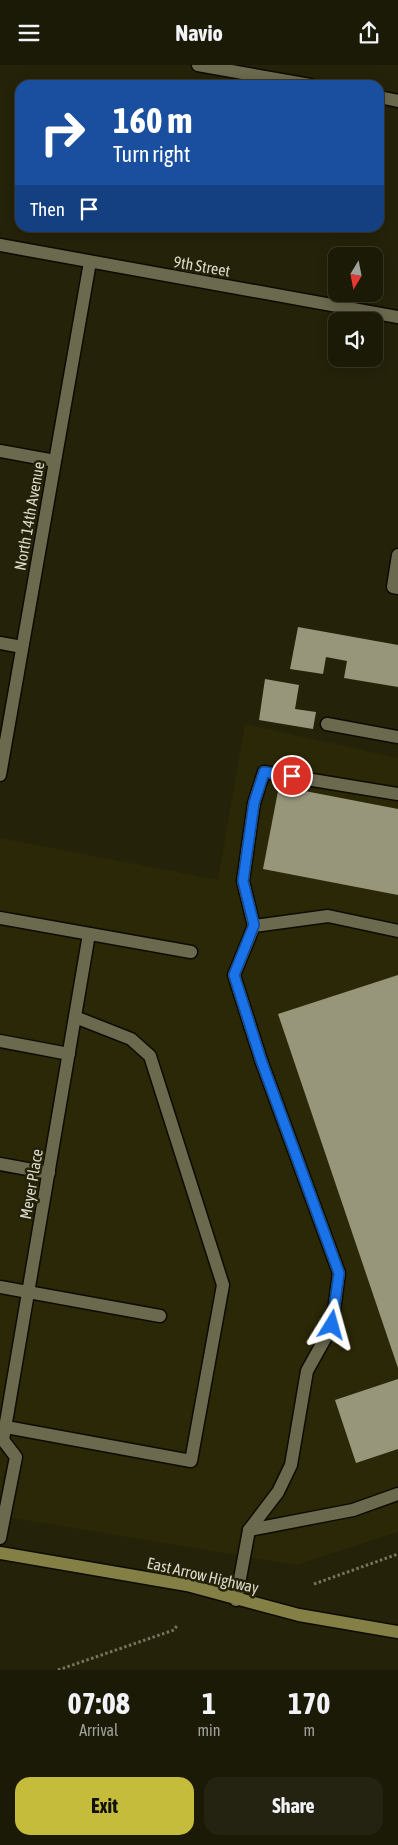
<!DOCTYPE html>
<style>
:root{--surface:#1b1a07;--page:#242311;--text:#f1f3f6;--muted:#a0a19b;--line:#393828;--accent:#c6bc3c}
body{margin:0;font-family:"Asap Condensed",sans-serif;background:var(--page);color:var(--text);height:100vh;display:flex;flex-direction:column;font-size:19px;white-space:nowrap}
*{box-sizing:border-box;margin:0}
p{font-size:16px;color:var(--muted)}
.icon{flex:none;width:28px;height:28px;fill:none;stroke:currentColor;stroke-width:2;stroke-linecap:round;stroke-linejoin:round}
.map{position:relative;height:1605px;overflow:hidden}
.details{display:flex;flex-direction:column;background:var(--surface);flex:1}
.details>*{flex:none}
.hud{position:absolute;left:15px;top:15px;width:369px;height:152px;border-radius:15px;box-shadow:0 2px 12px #0003,0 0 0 1px var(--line);background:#1a4fa0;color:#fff;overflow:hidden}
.needle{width:32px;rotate:190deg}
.fabs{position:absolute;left:328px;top:182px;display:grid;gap:10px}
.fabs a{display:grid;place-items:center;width:55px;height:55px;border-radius:10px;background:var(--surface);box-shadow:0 2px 12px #0003,0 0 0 1px var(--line);font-size:25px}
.pin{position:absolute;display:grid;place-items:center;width:42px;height:42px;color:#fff;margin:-21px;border:2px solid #fff;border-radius:50%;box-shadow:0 1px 5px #0007}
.me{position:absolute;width:55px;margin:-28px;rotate:8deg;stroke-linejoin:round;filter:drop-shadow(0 0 4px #0008)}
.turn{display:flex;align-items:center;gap:18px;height:105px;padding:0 15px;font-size:22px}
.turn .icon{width:65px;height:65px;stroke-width:2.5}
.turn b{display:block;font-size:35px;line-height:42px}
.then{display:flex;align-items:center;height:48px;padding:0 15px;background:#0003;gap:10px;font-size:19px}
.eta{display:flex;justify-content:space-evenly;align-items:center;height:85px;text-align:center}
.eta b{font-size:30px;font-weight:700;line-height:35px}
.action{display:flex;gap:10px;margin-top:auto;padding:10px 15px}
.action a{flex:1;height:58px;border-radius:15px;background:var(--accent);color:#111;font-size:20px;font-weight:700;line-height:58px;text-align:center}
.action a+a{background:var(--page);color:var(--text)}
header{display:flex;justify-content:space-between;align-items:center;height:65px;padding:0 15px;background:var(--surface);font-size:22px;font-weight:700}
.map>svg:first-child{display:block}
.built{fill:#2b2807}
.building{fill:#97967a}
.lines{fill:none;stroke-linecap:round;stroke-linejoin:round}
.service-casing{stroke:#0d0b00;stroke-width:15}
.minor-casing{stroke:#0d0b00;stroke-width:15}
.tertiary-casing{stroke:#0d0b00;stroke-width:15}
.secondary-casing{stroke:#0d0b00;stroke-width:15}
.path{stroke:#777560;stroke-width:3;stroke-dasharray:2.5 2.5;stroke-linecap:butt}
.service{stroke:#6b6a4f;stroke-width:12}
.minor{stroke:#6b6a4f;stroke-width:12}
.tertiary{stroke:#6b6a4f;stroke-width:12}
.secondary{stroke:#848045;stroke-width:12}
.route-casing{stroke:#114b97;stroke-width:12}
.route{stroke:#1a73e8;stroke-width:9}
.labels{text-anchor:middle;stroke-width:5;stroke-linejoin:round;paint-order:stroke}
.street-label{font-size:16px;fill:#dbdacb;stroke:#242209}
</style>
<header><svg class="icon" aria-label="menu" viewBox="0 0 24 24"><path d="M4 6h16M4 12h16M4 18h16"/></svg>Navio<svg class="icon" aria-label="share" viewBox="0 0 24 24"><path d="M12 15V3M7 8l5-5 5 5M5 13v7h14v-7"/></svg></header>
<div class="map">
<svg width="398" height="1605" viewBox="0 0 398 1605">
<rect width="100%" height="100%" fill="#242209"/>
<polygon class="built" points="245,659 398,693 398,1467 297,1500 0,1451 0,773 218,815"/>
<g class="building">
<polygon points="298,562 398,580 398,622 344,613 347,596 326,592 323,609 290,604"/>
<polygon points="265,614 299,620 295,644 316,647 313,664 259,655"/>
<polygon points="279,721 398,744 398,830 263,804"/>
<polygon points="398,910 398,1303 278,949"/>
<polygon points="398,1314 398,1384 356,1398 335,1335"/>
</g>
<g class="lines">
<defs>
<g id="service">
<polyline points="198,0 310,20"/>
<polyline points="379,32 398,36"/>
<polyline points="0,386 55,396"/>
<polyline points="398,490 393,522 398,523"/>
<polyline points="327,659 398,672"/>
<polyline points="254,861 243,816 254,738 264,707 398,729"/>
<polyline points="0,976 69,989"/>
<polyline points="0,1099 49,1108"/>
<polyline points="0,1222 160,1251"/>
<polyline points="249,1465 353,1445 398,1429"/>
<polyline points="236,1535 249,1465 278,1427 291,1400 307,1306 332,1261 339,1208 261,995 234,910 254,861 328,851 398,866"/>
</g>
<g id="minor">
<polyline points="0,578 22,582"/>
<polyline points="0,710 90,197"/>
<polyline points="0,853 191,887"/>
<polyline points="6,1362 191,1396 223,1220 150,991 131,974 75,952"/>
<polyline points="3,1375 89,869"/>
<polyline points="0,1473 16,1392 3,1375"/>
</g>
<polyline id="tertiary" points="0,180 398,252"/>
<polyline id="secondary" points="0,1488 187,1520 299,1550 398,1567"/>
</defs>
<use href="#service" class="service-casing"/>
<use href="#minor" class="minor-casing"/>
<use href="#tertiary" class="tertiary-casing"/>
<use href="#secondary" class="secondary-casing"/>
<g class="path">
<polyline points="314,1519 398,1489"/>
<polyline points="58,1605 174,1565 178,1559"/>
</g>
<use href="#service" class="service"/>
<use href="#minor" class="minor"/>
<use href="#tertiary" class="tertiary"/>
<use href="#secondary" class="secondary"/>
</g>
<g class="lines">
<defs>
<polyline id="route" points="292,711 264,707 254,738 243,816 254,860 234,910 261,995 339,1208 332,1260"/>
</defs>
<use href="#route" class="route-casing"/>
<use href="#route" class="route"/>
</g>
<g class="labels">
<g class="street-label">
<text transform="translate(202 201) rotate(10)" y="6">9th Street</text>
<text transform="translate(29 451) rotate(-80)" y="6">North 14th Avenue</text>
<text transform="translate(31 1119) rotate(-80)" y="6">Meyer Place</text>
<text transform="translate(203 1510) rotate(13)" y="6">East Arrow Highway</text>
</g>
</g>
</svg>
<div class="fabs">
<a><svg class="needle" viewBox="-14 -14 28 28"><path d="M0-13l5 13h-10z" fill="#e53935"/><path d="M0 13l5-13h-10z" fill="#a0a19b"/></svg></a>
<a><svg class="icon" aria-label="sound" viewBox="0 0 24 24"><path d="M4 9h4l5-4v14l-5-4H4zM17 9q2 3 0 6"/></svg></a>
</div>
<div class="pin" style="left:292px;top:711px;background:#d93025"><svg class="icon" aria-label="arrive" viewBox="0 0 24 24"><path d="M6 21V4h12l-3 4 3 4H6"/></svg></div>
<svg class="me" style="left:332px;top:1260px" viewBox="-20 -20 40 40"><path d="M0-17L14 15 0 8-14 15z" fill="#1a73e8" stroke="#fff" stroke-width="4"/></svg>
<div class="hud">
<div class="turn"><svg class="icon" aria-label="right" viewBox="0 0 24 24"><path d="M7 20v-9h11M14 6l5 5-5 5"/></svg><div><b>160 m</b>Turn right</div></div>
<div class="then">Then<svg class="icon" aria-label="arrive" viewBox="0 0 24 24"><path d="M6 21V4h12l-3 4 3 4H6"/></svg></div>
</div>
</div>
<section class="details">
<div class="eta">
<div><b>07:08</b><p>Arrival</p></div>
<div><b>1</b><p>min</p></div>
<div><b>170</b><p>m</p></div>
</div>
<div class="action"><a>Exit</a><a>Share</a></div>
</section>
